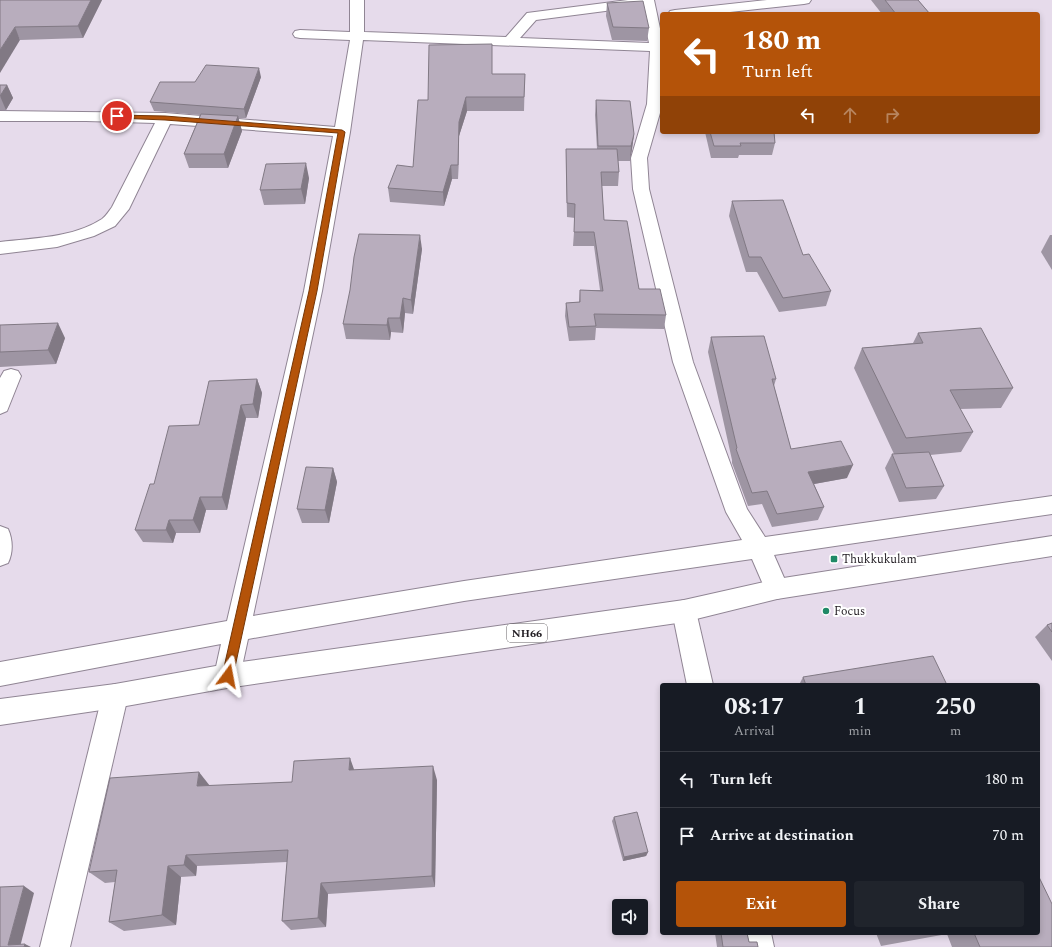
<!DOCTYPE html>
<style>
:root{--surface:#171b24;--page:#20242c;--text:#f1f3f6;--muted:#9ea1a6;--line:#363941;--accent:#b45309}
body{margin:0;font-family:Spectral,serif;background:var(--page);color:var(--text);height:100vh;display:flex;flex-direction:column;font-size:15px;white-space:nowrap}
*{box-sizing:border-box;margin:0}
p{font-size:13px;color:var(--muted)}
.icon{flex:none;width:22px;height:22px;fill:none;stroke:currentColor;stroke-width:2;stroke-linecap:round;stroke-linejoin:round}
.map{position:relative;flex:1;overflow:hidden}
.panel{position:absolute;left:660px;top:683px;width:380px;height:252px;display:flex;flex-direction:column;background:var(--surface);border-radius:4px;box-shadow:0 2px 6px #0003}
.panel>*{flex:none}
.guide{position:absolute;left:660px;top:12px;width:380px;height:122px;border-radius:4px;box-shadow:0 2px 6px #0003;background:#b45309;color:#fff;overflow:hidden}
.fabs{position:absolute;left:612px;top:899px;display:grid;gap:8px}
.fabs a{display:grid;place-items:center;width:36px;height:36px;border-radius:4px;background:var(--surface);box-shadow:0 2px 6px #0003;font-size:20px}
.pin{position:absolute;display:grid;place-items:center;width:34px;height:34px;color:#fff;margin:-17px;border:2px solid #fff;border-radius:50%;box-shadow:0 1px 4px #0007}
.me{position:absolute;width:44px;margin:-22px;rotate:13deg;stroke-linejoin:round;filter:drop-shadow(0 0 3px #0008)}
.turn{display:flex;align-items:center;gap:14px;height:84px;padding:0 16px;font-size:18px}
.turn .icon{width:52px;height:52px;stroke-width:2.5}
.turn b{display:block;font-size:28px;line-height:34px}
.lanes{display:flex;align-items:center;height:38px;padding:0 16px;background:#0003;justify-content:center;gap:20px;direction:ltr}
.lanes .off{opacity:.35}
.eta{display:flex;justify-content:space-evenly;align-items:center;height:68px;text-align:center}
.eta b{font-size:24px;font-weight:700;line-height:28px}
.cta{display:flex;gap:8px;margin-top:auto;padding:8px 16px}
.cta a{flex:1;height:46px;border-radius:4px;background:var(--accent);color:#fff;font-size:16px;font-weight:700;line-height:46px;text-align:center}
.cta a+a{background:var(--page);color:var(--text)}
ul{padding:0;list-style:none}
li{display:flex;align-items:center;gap:12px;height:56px;padding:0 16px;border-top:1px solid var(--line)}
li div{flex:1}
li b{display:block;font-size:15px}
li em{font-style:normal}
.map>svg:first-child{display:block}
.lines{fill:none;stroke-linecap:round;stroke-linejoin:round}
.street-casing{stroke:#908594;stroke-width:2}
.highway-casing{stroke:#908594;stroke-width:2}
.street{fill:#fff;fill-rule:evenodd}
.highway{fill:#fff;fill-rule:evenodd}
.wall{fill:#9e95a3}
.shaded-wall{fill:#817984}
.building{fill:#b8adbd;stroke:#817984}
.route{fill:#b45309;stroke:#753606}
.poi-dot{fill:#1f8966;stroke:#fff;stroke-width:1.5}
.labels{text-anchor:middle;stroke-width:4;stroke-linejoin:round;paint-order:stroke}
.shield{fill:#fff;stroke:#646064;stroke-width:1}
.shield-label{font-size:11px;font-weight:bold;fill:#211c22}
.poi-label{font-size:12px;fill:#211c22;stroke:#fff;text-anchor:start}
</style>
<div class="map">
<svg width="1052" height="947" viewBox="0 0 1052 947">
<rect width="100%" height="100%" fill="#e6dbeb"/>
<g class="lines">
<defs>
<g id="street">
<path d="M350,0H364V32L506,37L527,13L628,0H654L662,38V106L647,158L649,189L693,362L747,509L765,537L1052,496V514L774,555L789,589L786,596L777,599L768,596L752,559L464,601L248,639L240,676L236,684L227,688L218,684L214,676L221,644L0,686V662L227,621L304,291L333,136L170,124L129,209L115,226L94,236L57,247L0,254V242C33,238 73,238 102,219C106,216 109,211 112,207L155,123L86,121H0V111L165,113L335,127L350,40L300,38L295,37L293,34L295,31L300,30L350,32ZM641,5L649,43L520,38L536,20L636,7ZM363,40L650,51L647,104L631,158L633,189L673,362L726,512L742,540L464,581L253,616L322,291L350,132Z"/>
<polygon points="767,0 811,0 809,3 804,4 712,14 668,14 670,11 675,10"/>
<polygon points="11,369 18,371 21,376 7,411 0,414 0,378 4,371"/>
<path d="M0,526L8,529C13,540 13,553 8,563L0,566Z"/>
<polygon points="684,600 693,603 696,611 713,685 687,685 672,611 675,603"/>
<polygon points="115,684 124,687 128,696 70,947 40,947 102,696 106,687"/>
<polygon points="741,933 771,933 774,947 744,947"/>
</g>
<polygon id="highway" points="1052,536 1052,556 777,599 684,622 227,688 115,708 0,725 0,699 115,684 227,664 684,600 777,579"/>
</defs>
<use href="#street" class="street-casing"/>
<use href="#highway" class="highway-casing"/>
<use href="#street" class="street"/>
<use href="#highway" class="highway"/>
</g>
<g class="wall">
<polygon points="0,0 102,0 83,38 20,40"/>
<polygon points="871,0 918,0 930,14 882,14"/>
<polygon points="607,3 649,28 647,41 612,40 606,16"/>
<polygon points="492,74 525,74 524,111 467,111 459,136 458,179 452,179 444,206 390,202 388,188 413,167 428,100"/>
<polygon points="261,77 246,118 238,118 242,131 228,168 189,168 184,154 200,115 154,111 150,102 195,82"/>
<polygon points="7,85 13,98 6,110 0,110 0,97"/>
<polygon points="596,100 634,134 632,149 630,161 618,161 619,172 618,186 602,186 604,220 639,289 666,315 664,329 596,328 595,340 569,341 565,316 566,303 579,302 580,290 600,290 594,246 573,246 575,218 567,217 566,162 566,149 597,149 595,115"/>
<polygon points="705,132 774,132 775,143 772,155 739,155 738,158 711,158"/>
<polygon points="309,178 305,204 264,205 260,190"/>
<polygon points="732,201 803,255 831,291 826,306 779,312 757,272 746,272 729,216"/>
<polygon points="1050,235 1052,235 1052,270 1041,252"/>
<polygon points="422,249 413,314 405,313 403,333 391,332 390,340 346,339 343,324"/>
<polygon points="0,325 65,338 56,364 0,367"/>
<polygon points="918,333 1013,388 1001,408 960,409 973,432 961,452 930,455 944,486 936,499 899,502 885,468 892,454 894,454 854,368 862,348 913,343"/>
<polygon points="711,337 776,379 774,386 791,449 847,478 814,484 824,507 818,520 772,527 762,504 748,506 732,463 732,460 708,352"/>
<polygon points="257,379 262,393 258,418 246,418 227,510 206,510 200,533 176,533 173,543 143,542 135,530 154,484 199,425"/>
<polygon points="333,468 337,482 329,523 302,523 297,509"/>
<polygon points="1052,623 1052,661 1035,637 1047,625"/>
<polygon points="803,677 947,685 799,685"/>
<polygon points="354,770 437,780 435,887 328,894 326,927 291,930 282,921 287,862 197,866 196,876 181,877 176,925 124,931 109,922 115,882 105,883 89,872 209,786 292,782"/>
<polygon points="614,817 648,852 646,856 623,861 612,821"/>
<polygon points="715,933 747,933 749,942 758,947 717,947"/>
<polygon points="876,933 1038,933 1052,947 952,947 947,934 881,946"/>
</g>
<g class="shaded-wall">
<polygon points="91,0 102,0 83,38 78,26"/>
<polygon points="15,27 20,40 0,73 0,50"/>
<polygon points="259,68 261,77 246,118 244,109"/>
<polygon points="7,85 13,98 6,110 0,96"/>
<polygon points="466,97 467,111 459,136 458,179 458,165 459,122"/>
<polygon points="238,116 242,131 228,168 224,154"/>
<polygon points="634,134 632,149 630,161 631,146"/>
<polygon points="306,163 309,178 305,204 301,189"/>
<polygon points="451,165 452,179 444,206 443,192"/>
<polygon points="420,235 422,249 413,314 411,300"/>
<polygon points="403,298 405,313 403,333 400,318"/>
<polygon points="388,318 391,332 390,340 387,325"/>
<polygon points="58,323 65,338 56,364 48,350"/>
<polygon points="257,379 262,393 258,418 253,404"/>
<polygon points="241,405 246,418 227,510 222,497"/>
<polygon points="853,465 847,478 803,486 808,472"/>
<polygon points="333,468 337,482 329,523 325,510"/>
<polygon points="200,497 206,510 200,533 193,520"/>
<polygon points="169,520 176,533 173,543 166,530"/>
<polygon points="350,758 355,772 349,770"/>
<polygon points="433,766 437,780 435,887 432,876"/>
<polygon points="199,772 210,786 197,786"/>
<polygon points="648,852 646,856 623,861 624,857"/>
<polygon points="186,855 197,866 196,876 184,865"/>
<polygon points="168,866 181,877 176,925 162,915"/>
<polygon points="321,883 328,894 326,927 318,918"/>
<polygon points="24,886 34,893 20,947 8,945"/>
<polygon points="25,944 31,947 24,947"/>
</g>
<g class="building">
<polygon points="0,0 91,0 78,26 15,27 0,50"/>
<polygon points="885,0 918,0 930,14 896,14"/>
<polygon points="643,1 649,28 613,27 607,3"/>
<polygon points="492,44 492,74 525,74 524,97 466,97 459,122 458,165 451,165 443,192 388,188 397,165 413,167 418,100 428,100 429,45"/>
<polygon points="206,65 259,68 244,109 150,102 160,82 195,82"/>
<polygon points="0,85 7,85 0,96"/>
<polygon points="596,100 630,101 634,134 631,146 598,146"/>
<polygon points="201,114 238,116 224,154 184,154"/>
<polygon points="710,132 774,132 775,143 740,143 741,146 714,146"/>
<polygon points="566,149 617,149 619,172 601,172 604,220 627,221 639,289 660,289 666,315 594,314 596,326 569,327 566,303 580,302 580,290 603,291 594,232 574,232 575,204 567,203"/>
<polygon points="306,163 301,189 260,190 266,164"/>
<polygon points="783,200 803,255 809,254 831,291 783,298 761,257 749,257 732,201"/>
<polygon points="359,234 420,235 411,300 403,298 400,318 388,318 387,325 343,324 350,290 354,257"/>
<polygon points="58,323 48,350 0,352 0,325"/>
<polygon points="981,328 1013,388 950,390 973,432 906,438 862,348 923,343 918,333"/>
<polygon points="764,336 776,379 772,379 791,449 841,441 853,465 808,472 824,507 777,514 767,491 752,493 736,449 737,448 711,337"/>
<polygon points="257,379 253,404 241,405 222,497 200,497 193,520 169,520 166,530 135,530 150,484 154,484 169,426 199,425 209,381"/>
<polygon points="929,452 944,486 906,488 892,454"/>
<polygon points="306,467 333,468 325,510 297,509"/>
<polygon points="1052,623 1052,632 1047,625"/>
<polygon points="933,656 947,685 806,685 803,677"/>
<polygon points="350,758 349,770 433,766 432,876 321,883 318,918 282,921 288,850 186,855 184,865 168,866 162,915 109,922 117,870 89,872 110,778 199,772 197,786 292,782 294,761"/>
<polygon points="637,812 648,852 624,857 614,817"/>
<polygon points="1038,875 1052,904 1052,947 980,947 974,933 1038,933"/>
<polygon points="24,886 8,945 25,944 24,947 0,947 0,887"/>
<polygon points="721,933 747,933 749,942 757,942 758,947 723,947"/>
</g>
<polygon class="route" points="115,115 165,116 342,130 345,132 317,291 233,676 231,680 228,681 224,680 222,676 309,291 338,133 165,120 117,118 114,116"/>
<g class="poi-dot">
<rect x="830" y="555" width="8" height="8" rx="2"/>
<circle cx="826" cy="611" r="4"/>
</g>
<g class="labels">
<rect class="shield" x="507" y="624" width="40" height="18" rx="3"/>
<g class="shield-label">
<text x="527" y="637">NH66</text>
</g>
<g class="poi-label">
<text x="842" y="563">Thukkukulam</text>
<text x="834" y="615">Focus</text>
</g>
</g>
</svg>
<div class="fabs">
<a><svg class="icon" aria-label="sound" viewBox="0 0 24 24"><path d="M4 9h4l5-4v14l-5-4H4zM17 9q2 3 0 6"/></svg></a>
</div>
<div class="pin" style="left:117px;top:116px;background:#d93025"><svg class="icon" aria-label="arrive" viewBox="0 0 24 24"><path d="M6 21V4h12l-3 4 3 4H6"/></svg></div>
<svg class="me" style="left:228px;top:676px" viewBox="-20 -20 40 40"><path d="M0-17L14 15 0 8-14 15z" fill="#b45309" stroke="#fff" stroke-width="4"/></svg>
<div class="guide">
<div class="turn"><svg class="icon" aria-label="left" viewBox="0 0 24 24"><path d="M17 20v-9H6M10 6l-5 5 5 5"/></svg><div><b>180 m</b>Turn left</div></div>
<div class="lanes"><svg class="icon" aria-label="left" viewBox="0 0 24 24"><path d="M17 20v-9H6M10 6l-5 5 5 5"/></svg><svg class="icon off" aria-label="ahead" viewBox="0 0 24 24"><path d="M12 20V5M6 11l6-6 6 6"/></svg><svg class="icon off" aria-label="right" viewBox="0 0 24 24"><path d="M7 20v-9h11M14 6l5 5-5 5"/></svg></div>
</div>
<section class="panel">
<div class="eta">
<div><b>08:17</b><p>Arrival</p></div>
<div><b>1</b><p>min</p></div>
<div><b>250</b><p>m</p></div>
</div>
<ul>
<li><svg class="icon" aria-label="left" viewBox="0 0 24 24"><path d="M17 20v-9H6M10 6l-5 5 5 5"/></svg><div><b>Turn left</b></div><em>180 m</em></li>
<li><svg class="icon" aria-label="arrive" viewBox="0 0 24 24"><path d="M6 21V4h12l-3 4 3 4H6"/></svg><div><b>Arrive at destination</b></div><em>70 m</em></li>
</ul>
<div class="cta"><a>Exit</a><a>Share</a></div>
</section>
</div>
